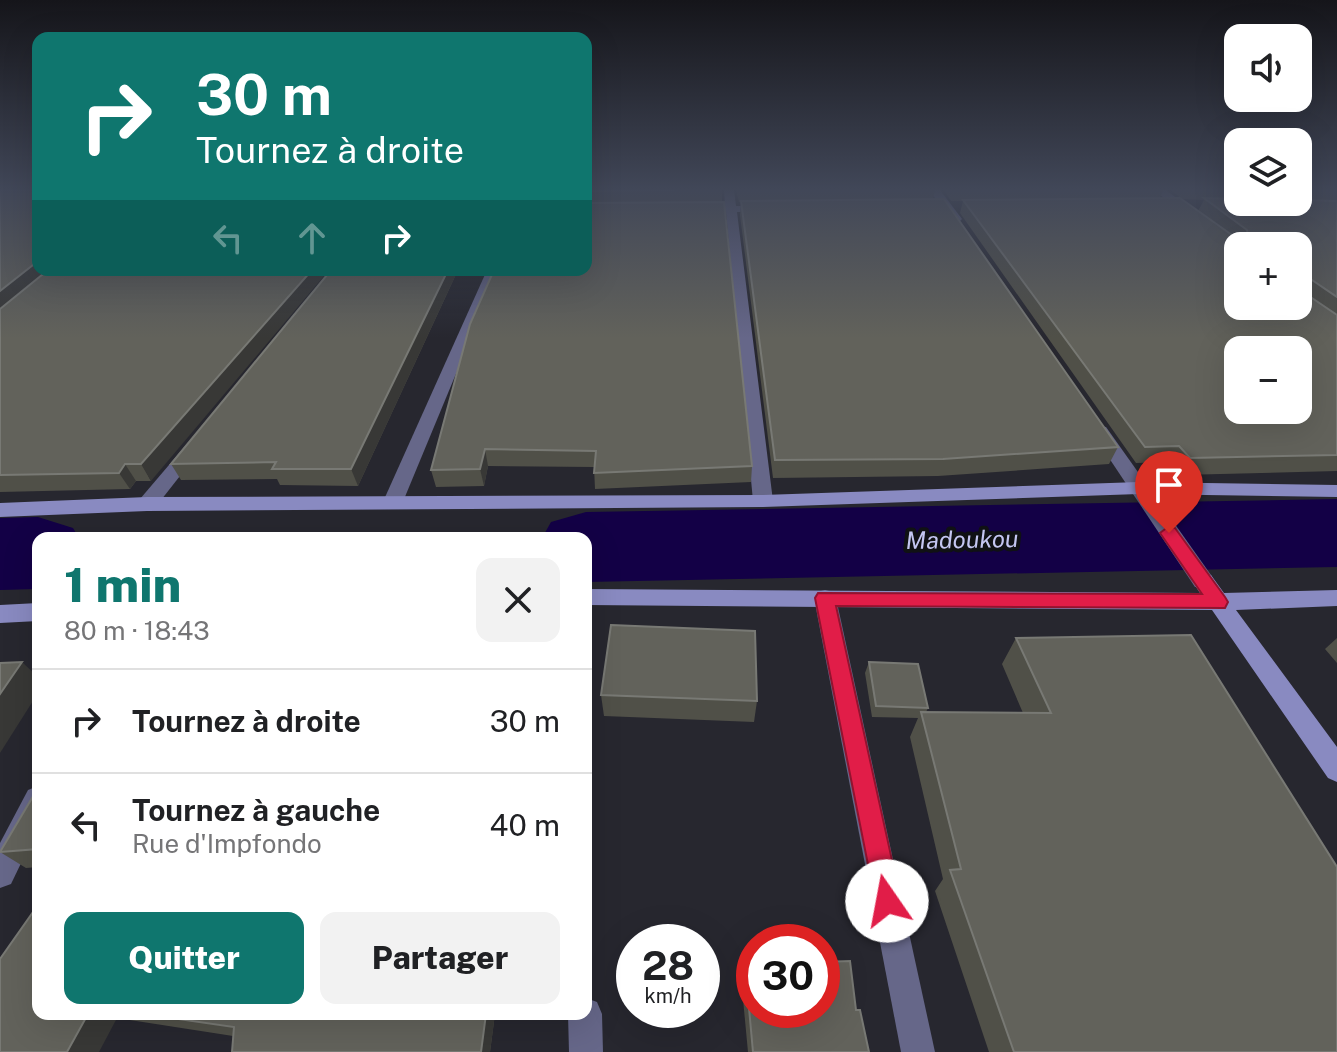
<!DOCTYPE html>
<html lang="fr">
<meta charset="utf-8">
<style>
:root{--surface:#fff;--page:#f2f2f2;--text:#202124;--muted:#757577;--line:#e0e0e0;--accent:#0f766e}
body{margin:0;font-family:"Public Sans",sans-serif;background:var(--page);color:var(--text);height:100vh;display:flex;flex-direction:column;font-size:30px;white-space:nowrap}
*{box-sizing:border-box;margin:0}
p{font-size:26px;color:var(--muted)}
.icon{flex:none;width:44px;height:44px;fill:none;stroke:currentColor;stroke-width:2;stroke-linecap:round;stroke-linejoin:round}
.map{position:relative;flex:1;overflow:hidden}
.side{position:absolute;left:32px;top:532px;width:560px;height:488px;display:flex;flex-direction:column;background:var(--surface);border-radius:16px;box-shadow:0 8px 32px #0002}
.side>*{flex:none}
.banner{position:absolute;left:32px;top:32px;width:560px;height:244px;border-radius:16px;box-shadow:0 8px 32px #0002;background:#0f766e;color:#fff;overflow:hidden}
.fabs{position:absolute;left:1224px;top:24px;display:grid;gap:16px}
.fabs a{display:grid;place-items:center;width:88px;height:88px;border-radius:16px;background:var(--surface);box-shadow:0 8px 32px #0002;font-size:40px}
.speed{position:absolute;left:616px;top:924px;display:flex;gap:16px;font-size:40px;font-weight:700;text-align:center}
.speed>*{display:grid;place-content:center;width:104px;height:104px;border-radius:50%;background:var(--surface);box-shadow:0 8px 32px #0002;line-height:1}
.speed small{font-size:20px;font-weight:400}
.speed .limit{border:12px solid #d22;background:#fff;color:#111}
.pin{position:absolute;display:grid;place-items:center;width:68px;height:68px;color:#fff;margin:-82px -34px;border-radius:50% 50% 50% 0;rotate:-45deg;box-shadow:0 0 8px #0007}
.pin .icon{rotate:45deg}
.me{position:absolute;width:88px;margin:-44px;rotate:348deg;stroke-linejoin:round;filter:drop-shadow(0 0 6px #0008)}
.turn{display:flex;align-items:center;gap:28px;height:168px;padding:0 32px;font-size:36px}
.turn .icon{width:104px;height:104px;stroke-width:2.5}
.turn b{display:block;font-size:56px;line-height:68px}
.lanes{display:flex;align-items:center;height:76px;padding:0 32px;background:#0003;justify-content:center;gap:40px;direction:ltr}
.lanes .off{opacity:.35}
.round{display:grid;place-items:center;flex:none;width:84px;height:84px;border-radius:16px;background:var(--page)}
.overview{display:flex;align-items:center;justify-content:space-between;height:136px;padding:0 32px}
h1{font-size:48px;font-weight:800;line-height:60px;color:var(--accent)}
.primary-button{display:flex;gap:16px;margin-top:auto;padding:16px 32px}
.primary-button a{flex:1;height:92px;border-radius:16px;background:var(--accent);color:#fff;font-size:32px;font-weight:800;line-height:92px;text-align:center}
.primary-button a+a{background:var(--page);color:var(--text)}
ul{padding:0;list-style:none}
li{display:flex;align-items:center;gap:24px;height:104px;padding:0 32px;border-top:2px solid var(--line)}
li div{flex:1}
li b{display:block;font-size:30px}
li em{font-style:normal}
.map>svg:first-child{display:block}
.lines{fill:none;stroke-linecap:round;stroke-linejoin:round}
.river{fill:#130046;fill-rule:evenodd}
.street{fill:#666789;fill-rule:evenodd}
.secondary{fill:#898ac1;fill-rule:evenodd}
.wall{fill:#505048}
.shaded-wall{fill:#383836}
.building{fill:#62625b;stroke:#787974;stroke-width:2;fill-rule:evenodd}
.route{fill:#e11d48;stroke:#92132f;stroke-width:2}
.labels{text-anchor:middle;stroke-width:8;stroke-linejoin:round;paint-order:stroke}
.water-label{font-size:24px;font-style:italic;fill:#c4c6f1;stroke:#101114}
</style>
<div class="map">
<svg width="1337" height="1052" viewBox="0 0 1337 1052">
<rect width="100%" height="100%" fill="#27272f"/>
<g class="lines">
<g class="river">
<polygon points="1337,499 1337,567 586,582 586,538 542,538 551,522 586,512"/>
<polygon points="38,517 73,528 79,538 38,538 38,589 0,590 0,518"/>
</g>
<g class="street">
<polygon points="724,190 734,190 736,206 766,206 772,209 766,212 737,212 773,501 763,507 753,501 726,212 698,212 692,209 698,206 725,206"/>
<polygon points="929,190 940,190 962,219 960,221 952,221"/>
<polygon points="1154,190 1166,190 1197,214 1187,216"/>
<polygon points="487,270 499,270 402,504 399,509 385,509 382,504"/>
<polygon points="1100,426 1106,427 1211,575 1214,581 1211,587 1195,587 1091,431"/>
<polygon points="192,443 198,445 201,449 198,453 154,509 140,509 137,504 140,499 186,445"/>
<polygon points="825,590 833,592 836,598 935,1052 901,1052 814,598 817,592"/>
<polygon points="38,786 38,828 11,884 0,888 0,843 28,790"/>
<polygon points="586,998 597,1002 602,1014 603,1052 569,1052 568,1014 586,1014"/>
</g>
<g class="secondary">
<polygon points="1139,482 1337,485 1337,497 1139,494 763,507 147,511 0,517 0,503 147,497 763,495"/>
<polygon points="1203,573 1211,575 1224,593 1337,590 1337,606 1236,610 1337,747 1337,782 1328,778 1212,610 586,605 586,589 1200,593 1192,581 1195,575"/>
<polygon points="38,603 38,621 0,623 0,605"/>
</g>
</g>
<g class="wall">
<polygon points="0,190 38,270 151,481 136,481 130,489 0,492"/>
<polygon points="586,190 722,190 722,202 752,466 751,482 595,489 594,467 488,466 484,486 436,487 431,470 586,270"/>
<polygon points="736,190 935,190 933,199 1118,447 1109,464 938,476 773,478 740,215 741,202 739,202"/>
<polygon points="944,190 1163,190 1160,198 1198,211 1204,200 1182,199 1171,190 1238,190 1238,202 1298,202 1298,190 1337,190 1337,471 1180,475 1169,462 1136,463 960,213 963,201 951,201"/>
<polygon points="331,270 458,270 358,486 280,485 277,479 181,480 171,464"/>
<polygon points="1016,638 1337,1052 989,1052 935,891 943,879 910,737 918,718 872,717 865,673 869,662 928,708 926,712 1023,713 1002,664"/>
<polygon points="1337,638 1337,663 1325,649"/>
<polygon points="601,695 757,701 754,722 604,716"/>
<polygon points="38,788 38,867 26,868 0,852"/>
<polygon points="745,964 856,1010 869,1052 748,1052 741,978"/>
<polygon points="38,1014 495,1014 490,1052 233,1036 117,1018"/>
</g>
<g class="shaded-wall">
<polygon points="38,261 38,270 53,270 0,314 0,291"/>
<polygon points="312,270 329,270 151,481 141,464"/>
<polygon points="448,270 458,270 358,486 351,469"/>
<polygon points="485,449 488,466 484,486 480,469"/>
<polygon points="125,464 136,481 130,489 119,473"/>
<polygon points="22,662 38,677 38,693 0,753 0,694"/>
<polygon points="88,1014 108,1014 117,1018 99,1052 67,1052"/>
<polygon points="486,1014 495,1014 490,1052 481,1052"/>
</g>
<g class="building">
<polygon points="0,190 38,190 38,261 0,291"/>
<polygon points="586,190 675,190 586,191"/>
<path d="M1180,198L1246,245L1249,242L1247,230L1204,198L1238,199V202H1298V200L1337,201V297L1309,278H1305L1306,294L1337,315V455L1190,458L1179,446L1145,447L963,200ZM1238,246H1298V306H1238ZM1238,350H1298V410H1238Z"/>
<polygon points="944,199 1118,447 943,459 775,460 741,201"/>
<polygon points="724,202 752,466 594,473 596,451 485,449 480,469 431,470 470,324 494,270 586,270 586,203"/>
<polygon points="48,270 312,270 141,464 125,464 119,473 0,475 0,309"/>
<polygon points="331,270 448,270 351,469 272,469 276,462 171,464"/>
<polygon points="611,625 755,631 757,701 601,695"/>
<polygon points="1191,635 1337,867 1337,1052 1014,1052 950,870 961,869 921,712 1051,713 1016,638"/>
<polygon points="22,662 0,694 0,663"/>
<polygon points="869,662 918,664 928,708 876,706"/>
<polygon points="38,788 38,849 0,852"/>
<polygon points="38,905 38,1014 88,1014 67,1052 0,1052 0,959"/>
<polygon points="850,961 856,1010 860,1010 869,1052 753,1052 745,964 754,963 754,1010 822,1010 822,962"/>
<polygon points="144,1014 486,1014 481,1052 232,1052 234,1027"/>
</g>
<linearGradient id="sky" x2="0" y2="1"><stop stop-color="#15151a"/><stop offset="0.56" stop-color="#414758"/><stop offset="1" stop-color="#414758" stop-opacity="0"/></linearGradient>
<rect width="1337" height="338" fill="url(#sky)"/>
<polygon class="route" points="1169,526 1175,528 1225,597 1228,602 1225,608 836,606 901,901 896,910 887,915 877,910 815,598 818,593 1202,594 1160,533"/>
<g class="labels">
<g class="water-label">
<text transform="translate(962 540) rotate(-1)" y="8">Madoukou</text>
</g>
</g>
</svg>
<div class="fabs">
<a><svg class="icon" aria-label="sound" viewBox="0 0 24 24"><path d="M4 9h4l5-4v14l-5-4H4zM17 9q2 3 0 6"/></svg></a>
<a><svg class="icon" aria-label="layers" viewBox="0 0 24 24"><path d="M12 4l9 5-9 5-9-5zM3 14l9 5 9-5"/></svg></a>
<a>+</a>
<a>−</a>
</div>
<div class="speed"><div>28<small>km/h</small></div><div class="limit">30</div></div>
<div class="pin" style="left:1169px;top:533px;background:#d93025"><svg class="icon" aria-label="arrive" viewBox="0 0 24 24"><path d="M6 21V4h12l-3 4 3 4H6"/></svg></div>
<svg class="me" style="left:887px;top:901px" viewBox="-20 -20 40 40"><circle r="19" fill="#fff"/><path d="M0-13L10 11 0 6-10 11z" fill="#e11d48"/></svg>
<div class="banner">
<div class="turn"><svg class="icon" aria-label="right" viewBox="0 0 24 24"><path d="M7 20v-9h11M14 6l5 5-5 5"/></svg><div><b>30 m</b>Tournez à droite</div></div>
<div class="lanes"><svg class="icon off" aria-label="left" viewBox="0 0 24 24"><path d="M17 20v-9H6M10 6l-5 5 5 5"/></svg><svg class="icon off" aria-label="ahead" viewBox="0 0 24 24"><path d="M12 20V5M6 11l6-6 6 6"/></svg><svg class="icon" aria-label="right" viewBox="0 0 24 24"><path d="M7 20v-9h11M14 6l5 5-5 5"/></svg></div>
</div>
<section class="side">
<div class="overview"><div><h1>1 min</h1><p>80 m · 18:43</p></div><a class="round"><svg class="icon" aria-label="close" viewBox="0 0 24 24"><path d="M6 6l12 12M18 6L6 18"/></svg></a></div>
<ul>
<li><svg class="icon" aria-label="right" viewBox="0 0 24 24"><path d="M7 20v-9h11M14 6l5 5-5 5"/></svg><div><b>Tournez à droite</b></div><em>30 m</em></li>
<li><svg class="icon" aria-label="left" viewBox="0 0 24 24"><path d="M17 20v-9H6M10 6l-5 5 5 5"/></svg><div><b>Tournez à gauche</b><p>Rue d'Impfondo</p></div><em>40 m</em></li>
</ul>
<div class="primary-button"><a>Quitter</a><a>Partager</a></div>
</section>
</div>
